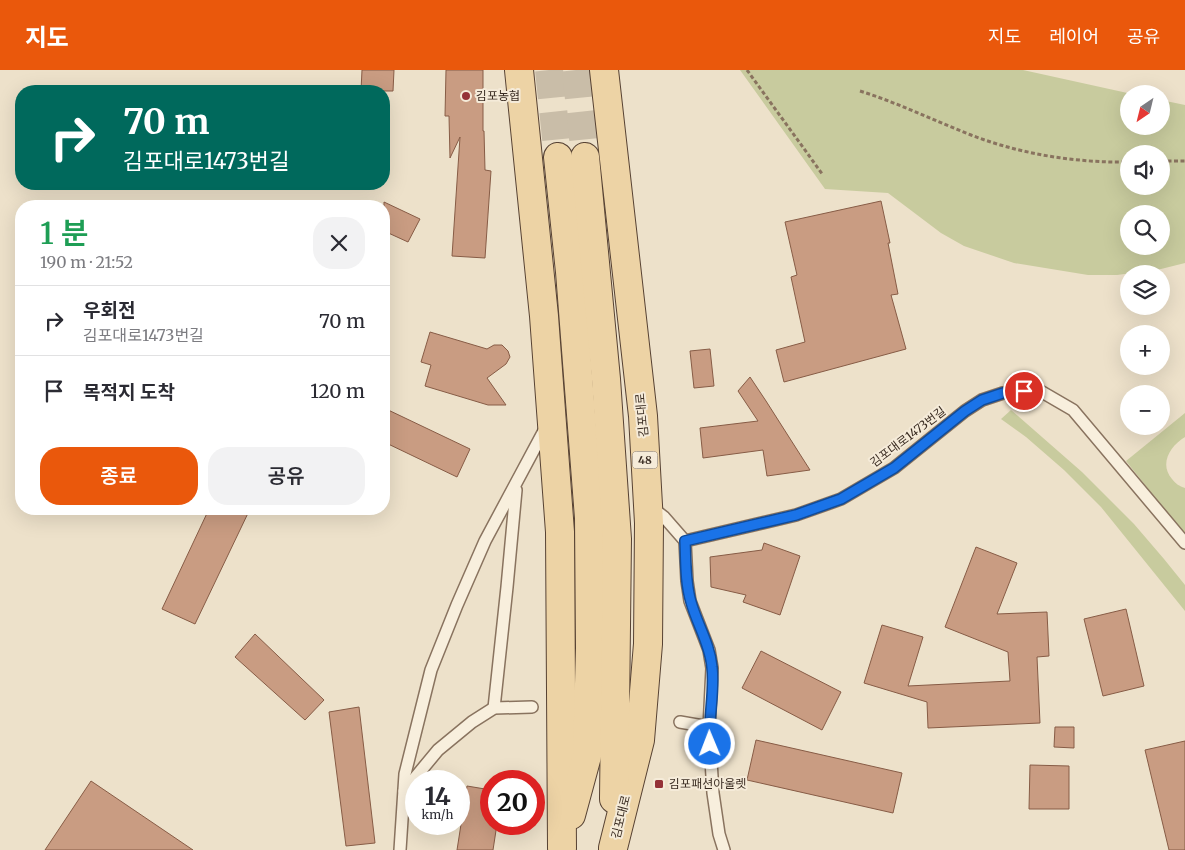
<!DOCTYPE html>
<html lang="ko">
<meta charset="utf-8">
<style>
:root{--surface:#fff;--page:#f2f2f3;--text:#2b2b33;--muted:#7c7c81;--line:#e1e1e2;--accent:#ea580c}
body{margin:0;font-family:Merriweather,"Noto Sans KR",serif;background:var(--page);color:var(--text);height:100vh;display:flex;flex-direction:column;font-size:19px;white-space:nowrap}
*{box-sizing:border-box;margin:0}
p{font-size:16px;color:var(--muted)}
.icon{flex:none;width:28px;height:28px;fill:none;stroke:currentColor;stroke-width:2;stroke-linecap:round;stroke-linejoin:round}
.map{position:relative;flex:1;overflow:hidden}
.sheet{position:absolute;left:15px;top:130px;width:375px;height:315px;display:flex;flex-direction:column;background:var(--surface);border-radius:20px;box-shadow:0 5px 20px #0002}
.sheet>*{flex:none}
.hud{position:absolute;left:15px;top:15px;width:375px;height:105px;border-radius:20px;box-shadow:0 5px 20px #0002;background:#00695c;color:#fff;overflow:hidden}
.needle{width:32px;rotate:215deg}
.fabs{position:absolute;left:1120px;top:15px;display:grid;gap:10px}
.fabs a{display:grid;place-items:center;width:50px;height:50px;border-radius:50%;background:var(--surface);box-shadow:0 5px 20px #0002;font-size:25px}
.speed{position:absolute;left:405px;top:700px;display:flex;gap:10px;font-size:25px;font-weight:700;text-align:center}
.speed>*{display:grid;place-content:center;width:65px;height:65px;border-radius:50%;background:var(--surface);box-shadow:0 5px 20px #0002;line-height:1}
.speed small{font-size:12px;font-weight:400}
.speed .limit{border:8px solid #d22;background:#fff;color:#111}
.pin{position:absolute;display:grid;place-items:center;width:42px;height:42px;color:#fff;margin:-21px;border:2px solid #fff;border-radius:50%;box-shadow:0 1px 5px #0007}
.me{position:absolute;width:55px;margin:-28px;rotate:359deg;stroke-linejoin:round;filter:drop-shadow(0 0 4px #0008)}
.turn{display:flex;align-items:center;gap:18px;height:105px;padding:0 25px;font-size:22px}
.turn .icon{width:65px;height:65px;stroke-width:2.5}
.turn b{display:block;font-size:35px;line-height:42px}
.round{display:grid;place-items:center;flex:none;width:52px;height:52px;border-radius:20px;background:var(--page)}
.headline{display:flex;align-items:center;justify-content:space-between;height:85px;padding:0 25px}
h1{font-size:30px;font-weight:600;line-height:38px;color:#1e9e55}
.primary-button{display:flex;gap:10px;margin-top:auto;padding:10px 25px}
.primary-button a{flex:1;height:58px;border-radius:20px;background:var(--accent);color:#fff;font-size:20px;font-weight:600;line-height:58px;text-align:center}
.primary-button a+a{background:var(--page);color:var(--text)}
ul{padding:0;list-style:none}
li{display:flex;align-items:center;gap:15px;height:70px;padding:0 25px;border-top:1px solid var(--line)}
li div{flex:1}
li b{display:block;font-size:19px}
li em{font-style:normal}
header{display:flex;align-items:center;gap:30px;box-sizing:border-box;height:70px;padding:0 25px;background:var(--accent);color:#fff}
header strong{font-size:24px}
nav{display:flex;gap:28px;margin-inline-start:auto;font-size:18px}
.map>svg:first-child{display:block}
.green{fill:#c8cb9e;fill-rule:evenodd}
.building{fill:#c99c82;stroke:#875c46}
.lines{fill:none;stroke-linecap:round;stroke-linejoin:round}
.primary-tunnel{stroke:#c9bda8;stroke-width:28;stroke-dasharray:28 14;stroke-linecap:butt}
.service-casing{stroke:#89735f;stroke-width:14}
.primary-casing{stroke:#574233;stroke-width:30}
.path{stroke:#89735f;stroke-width:3;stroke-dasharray:4 2.5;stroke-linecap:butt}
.service{stroke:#f8efdd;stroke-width:11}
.primary{stroke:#edd3a5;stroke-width:28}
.route-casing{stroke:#114b97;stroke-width:12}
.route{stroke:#1a73e8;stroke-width:9}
.poi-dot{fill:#953238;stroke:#f5ebd9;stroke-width:2}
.labels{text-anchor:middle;stroke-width:4;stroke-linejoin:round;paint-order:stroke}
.shield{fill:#f5ebd9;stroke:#726559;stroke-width:1}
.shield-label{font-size:11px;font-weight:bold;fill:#3a2c22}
.poi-label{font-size:12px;fill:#3a2c22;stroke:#f5ebd9;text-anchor:start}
.street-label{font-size:12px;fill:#3a2c22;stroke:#f5ebd9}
</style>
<header>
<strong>지도</strong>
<nav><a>지도</a><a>레이어</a><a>공유</a></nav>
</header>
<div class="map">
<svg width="1185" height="780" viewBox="0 0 1185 780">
<rect width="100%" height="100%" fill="#ede1ca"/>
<g class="green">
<path d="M740,0H1023L1132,24H1129V56H1161V30L1185,35V193L1161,199L1117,205H1088L1014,193L964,176L941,163L888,123L825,119ZM1129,84H1161V116H1129ZM1129,144H1161V176H1129Z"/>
<polygon points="1011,340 1082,402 1134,454 1164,489 1185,515 1185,541 1101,437 1064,400 1026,367 1001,349"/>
<path d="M1185,343V367C1170,376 1159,394 1172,409C1176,414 1179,416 1185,418V465L1126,391Z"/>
</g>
<g class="building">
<polygon points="362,0 394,0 393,21 361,21"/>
<polygon points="446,0 483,0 483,61 484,61 485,100 491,101 485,188 452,186 460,67 450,88 449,46 445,46"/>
<polygon points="881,131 890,173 888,173 898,224 891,225 906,279 784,312 776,280 805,272 791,207 797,205 785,152"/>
<polygon points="384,132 420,149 408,172 384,161"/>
<polygon points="430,262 487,279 494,275 502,275 508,281 510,287 506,294 487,308 506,335 488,335 425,316 431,295 421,292"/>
<polygon points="710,279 714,316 694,318 690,281"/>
<polygon points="750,307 766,331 810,400 767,406 763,380 703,388 700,358 758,351 738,321"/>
<polygon points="384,338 470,379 457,407 384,372"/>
<polygon points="209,439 250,439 195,554 162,539"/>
<polygon points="764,473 800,486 780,545 743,532 746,525 711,517 710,487 762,480"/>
<polygon points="976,477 1017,493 997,544 1047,542 1049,586 1037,587 1040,653 928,658 927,632 864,613 882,555 923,567 908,616 1010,611 1008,582 945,557"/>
<polygon points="1126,539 1144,616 1103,626 1084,549"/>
<polygon points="255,564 324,630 305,650 235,587"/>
<polygon points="761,581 841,622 822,660 742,618"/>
<polygon points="359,637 375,773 346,776 329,642"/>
<polygon points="1055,657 1074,657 1074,678 1054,677"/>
<polygon points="756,670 902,703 893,743 747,710"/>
<polygon points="1185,671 1185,780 1169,780 1145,680"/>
<polygon points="1030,695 1069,696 1069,739 1029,739"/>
<polygon points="91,711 193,780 45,780"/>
<polygon points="467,716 491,720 491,754 497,754 493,780 457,780"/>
</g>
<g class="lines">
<g class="primary-tunnel">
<polyline points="549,0 558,87"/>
<polyline points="576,0 585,87"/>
</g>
<defs>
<g id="service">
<polyline points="651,437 664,447 685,471"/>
<polyline points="494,638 507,517 516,420"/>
<polyline points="680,652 709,657"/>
<polyline points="404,721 438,680 472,652 494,638 532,637"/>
<polyline points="400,780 405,704 431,600 457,535 485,471 546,357"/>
<polyline points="724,780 719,764 713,723 709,657 712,598 709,580 690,531 687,511 685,471 796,445 841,429 894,398 965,341 982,330 1003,323 1024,321 1042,322 1073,340 1185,473"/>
</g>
<g id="primary">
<polyline points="519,0 544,246 560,462 562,778"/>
<polyline points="604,0 643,346 649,453 648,574 640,670 613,778"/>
<polyline points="558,87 570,202 589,448 590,578 587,686 571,745"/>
<polyline points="585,87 606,309 617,469 614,729"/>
</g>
</defs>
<use href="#service" class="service-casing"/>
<use href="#primary" class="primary-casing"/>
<g class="path">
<polyline points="747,0 823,105"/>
<path d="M860,21C898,33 933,50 971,65C1020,84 1076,93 1129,92"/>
<polyline points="1161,91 1185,91"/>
</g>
<use href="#service" class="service"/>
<use href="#primary" class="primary"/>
</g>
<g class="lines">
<defs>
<path id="route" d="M710,674C708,648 715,622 712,597C710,574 697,554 691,532C685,512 686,491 685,471L796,445L841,429L894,398L965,341L982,330L1003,323L1024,321"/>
</defs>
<use href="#route" class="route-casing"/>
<use href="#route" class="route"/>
</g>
<g class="poi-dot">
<circle cx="466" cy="26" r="5"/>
<rect x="654" y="709" width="10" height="10" rx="2.5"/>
</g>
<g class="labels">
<rect class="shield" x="632.5" y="381.5" width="25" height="17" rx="4"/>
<g class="shield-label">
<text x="645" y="394">48</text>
</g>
<g class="poi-label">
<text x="476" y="30">김포농협</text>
<text x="669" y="718">김포패션아울렛</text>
</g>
<g class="street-label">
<text transform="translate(642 345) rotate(-95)" y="4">김포대로</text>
<text transform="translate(908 367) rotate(-37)" y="4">김포대로1473번길</text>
<text transform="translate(621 747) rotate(-76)" y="4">김포대로</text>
</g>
</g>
</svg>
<div class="fabs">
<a><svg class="needle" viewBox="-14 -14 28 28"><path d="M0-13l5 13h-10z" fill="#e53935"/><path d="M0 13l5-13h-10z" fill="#7c7c81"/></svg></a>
<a><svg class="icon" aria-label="sound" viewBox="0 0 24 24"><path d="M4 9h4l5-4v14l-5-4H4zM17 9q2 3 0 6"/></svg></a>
<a><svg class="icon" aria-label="search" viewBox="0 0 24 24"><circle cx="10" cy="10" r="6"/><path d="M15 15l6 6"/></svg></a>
<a><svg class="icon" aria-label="layers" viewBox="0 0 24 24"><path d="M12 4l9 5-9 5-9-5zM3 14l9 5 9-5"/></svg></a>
<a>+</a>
<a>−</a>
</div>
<div class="speed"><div>14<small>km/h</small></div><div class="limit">20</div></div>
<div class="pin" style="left:1024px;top:321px;background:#d93025"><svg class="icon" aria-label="arrive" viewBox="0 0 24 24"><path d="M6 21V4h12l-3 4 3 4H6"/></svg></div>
<svg class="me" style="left:710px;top:674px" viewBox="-20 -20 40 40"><circle r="17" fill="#1a73e8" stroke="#fff" stroke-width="3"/><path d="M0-11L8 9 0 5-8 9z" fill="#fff"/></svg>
<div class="hud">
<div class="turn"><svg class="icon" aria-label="right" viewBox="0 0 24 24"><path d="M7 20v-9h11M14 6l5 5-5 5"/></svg><div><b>70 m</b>김포대로1473번길</div></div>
</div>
<section class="sheet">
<div class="headline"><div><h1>1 분</h1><p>190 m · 21:52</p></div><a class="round"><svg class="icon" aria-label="close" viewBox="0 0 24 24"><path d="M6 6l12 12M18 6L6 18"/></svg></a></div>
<ul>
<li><svg class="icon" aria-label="right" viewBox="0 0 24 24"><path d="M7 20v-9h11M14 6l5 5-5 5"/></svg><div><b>우회전</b><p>김포대로1473번길</p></div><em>70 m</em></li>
<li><svg class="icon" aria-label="arrive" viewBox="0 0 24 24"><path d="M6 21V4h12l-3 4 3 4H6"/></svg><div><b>목적지 도착</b></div><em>120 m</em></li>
</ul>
<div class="primary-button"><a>종료</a><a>공유</a></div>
</section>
</div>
